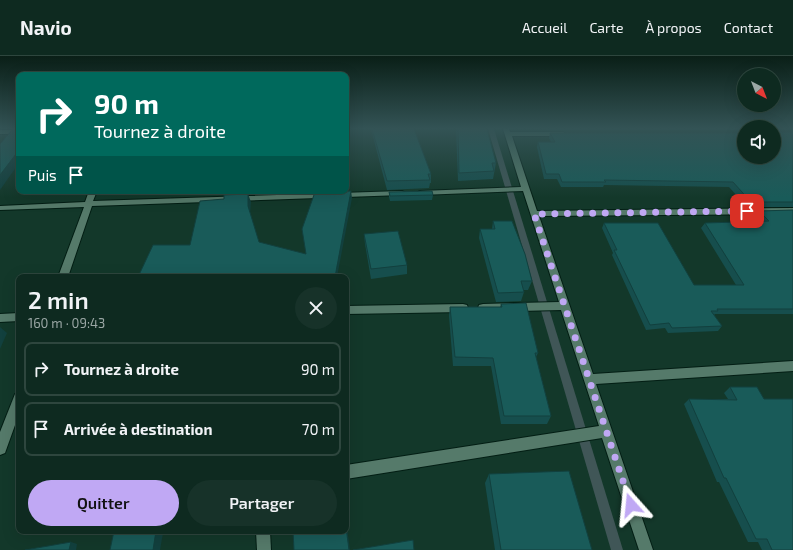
<!DOCTYPE html>
<html lang="fr">
<meta charset="utf-8">
<style>
:root{--surface:#0e2a20;--page:#173229;--text:#f1f3f6;--muted:#9ba7a5;--line:#2e463e;--accent:#c0a8f4}
body{margin:0;font-family:"Exo 2",sans-serif;background:var(--page);color:var(--text);height:100vh;display:flex;flex-direction:column;font-size:15px;white-space:nowrap}
*{box-sizing:border-box;margin:0}
p{font-size:13px;color:var(--muted)}
.icon{flex:none;width:22px;height:22px;fill:none;stroke:currentColor;stroke-width:2;stroke-linecap:round;stroke-linejoin:round}
.map{position:relative;flex:1;overflow:hidden}
.drawer{position:absolute;left:16px;top:218px;width:333px;height:260px;display:flex;flex-direction:column;background:var(--surface);border-radius:8px;box-shadow:0 4px 16px #0002,0 0 0 1px var(--line)}
.drawer>*{flex:none}
.banner{position:absolute;left:16px;top:16px;width:333px;height:122px;border-radius:8px;box-shadow:0 4px 16px #0002,0 0 0 1px var(--line);background:#00695c;color:#fff;overflow:hidden}
.needle{width:26px;rotate:138deg}
.fabs{position:absolute;left:737px;top:12px;display:grid;gap:8px}
.fabs a{display:grid;place-items:center;width:44px;height:44px;border-radius:50%;background:var(--surface);box-shadow:0 4px 16px #0002,0 0 0 1px var(--line);font-size:20px}
.pin{position:absolute;display:grid;place-items:center;width:34px;height:34px;color:#fff;margin:-17px;border-radius:8px;box-shadow:0 2px 6px #0006}
.me{position:absolute;width:44px;margin:-22px;rotate:342deg;stroke-linejoin:round;filter:drop-shadow(0 0 3px #0008)}
.turn{display:flex;align-items:center;gap:14px;height:84px;padding:0 12px;font-size:18px}
.turn .icon{width:52px;height:52px;stroke-width:2.5}
.turn b{display:block;font-size:28px;line-height:34px}
.then{display:flex;align-items:center;height:38px;padding:0 12px;background:#0003;gap:8px;font-size:15px}
.round{display:grid;place-items:center;flex:none;width:42px;height:42px;border-radius:21px;background:var(--page)}
.summary{display:flex;align-items:center;justify-content:space-between;height:68px;padding:0 12px}
h1{font-size:24px;font-weight:600;line-height:30px}
.primary-button{display:flex;gap:8px;margin-top:auto;padding:8px 12px}
.primary-button a{flex:1;height:46px;border-radius:24px;background:var(--accent);color:#111;font-size:16px;font-weight:600;line-height:46px;text-align:center}
.primary-button a+a{background:var(--page);color:var(--text)}
ul{padding:0;list-style:none}
li{display:flex;align-items:center;gap:12px;height:54px;margin:0 8px 6px;padding:0 4px;border:2px solid var(--line);border-radius:8px}
li div{flex:1}
li b{display:block;font-size:15px}
li em{font-style:normal}
header{display:flex;align-items:center;gap:24px;box-sizing:border-box;height:56px;padding:0 20px;background:var(--surface);border-bottom:1px solid var(--line)}
header strong{font-size:19px}
nav{display:flex;gap:22px;margin-inline-start:auto;font-size:14px}
.map>svg:first-child{display:block}
.lines{fill:none;stroke-linecap:round;stroke-linejoin:round}
.stream{fill:#405657;fill-rule:evenodd}
.minor-casing{stroke:#031e14;stroke-width:2}
.minor{fill:#557a6a;fill-rule:evenodd}
.wall{fill:#164e4d}
.shaded-wall{fill:#12403e}
.building{fill:#195b59;stroke:#12403e}
.route{stroke:#c0a8f4;stroke-width:7;stroke-dasharray:0 12.6}
</style>
<header>
<strong>Navio</strong>
<nav><a>Accueil</a><a>Carte</a><a>À propos</a><a>Contact</a></nav>
</header>
<div class="map">
<svg width="793" height="494" viewBox="0 0 793 494">
<rect width="100%" height="100%" fill="#13382a"/>
<g class="lines">
<polygon class="stream" points="488,73 494,73 623,494 611,494"/>
<defs>
<g id="minor">
<polygon points="503,73 509,73 510,76 563,76 566,78 563,80 512,80 537,155 793,152 793,158 539,160 593,318 793,305 793,315 596,328 653,494 639,494 602,382 346,423 346,409 599,370 561,254 483,256 479,255 478,252 479,249 483,248 559,246 523,135 420,139 416,137 420,135 521,131"/>
<rect x="0" y="74" width="19" height="4"/>
<polygon points="89,135 97,135 93,145 402,135 406,137 402,139 92,150 68,221 58,221 84,151 0,154 0,150 85,146"/>
<polygon points="463,248 467,249 468,252 467,255 463,256 346,258 346,250"/>
<polygon points="19,257 19,265 0,266 0,258"/>
<polygon points="19,337 19,358 5,397 0,399 0,376 15,338"/>
<polygon points="256,475 270,475 271,494 257,494"/>
</g>
</defs>
<use href="#minor" class="minor-casing"/>
<use href="#minor" class="minor"/>
</g>
<g class="wall">
<polygon points="371,73 414,73 431,118 431,127 430,127 429,132 387,134 372,77"/>
<polygon points="456,73 487,73 496,107 493,123 458,125"/>
<polygon points="545,73 744,73 744,74 546,74"/>
<polygon points="774,73 793,73 793,74 776,74 776,76 793,76 793,151 747,151 729,131 604,129 603,131 561,131 557,123 544,123 537,91 538,86 551,86 549,82 550,77 744,101"/>
<polygon points="389,136 433,139 432,144 390,145 389,141"/>
<polygon points="793,154 793,258 715,258 714,259 722,270 718,275 668,277 665,272 646,274 612,199 613,197 602,172 604,167 694,229 736,229 701,172 705,167 760,165 755,160 759,155"/>
<polygon points="493,165 532,225 528,234 523,234 524,236 521,245 496,246 479,182 480,173 492,173"/>
<polygon points="364,178 407,209 407,218 371,223 365,188"/>
<polygon points="501,248 538,297 536,301 551,360 547,368 501,368 491,310 453,310 449,260 450,251 500,251"/>
<polygon points="730,331 757,331 793,494 762,494 758,486 748,486 719,426 717,426 684,348 689,343 728,343 724,337"/>
<polygon points="489,418 592,494 495,494 485,427"/>
<polygon points="114,475 168,475 168,476 163,477"/>
</g>
<g class="shaded-wall">
<polygon points="19,94 19,107 0,134 0,119"/>
<polygon points="351,135 352,142 337,221 335,221"/>
<polygon points="248,138 251,146 250,158 248,150"/>
<polygon points="0,271 7,277 0,293"/>
<polygon points="346,465 350,494 349,494 346,471"/>
<polygon points="156,475 160,475 163,477 160,494 153,494"/>
<polygon points="71,486 77,488 76,494 69,494"/>
</g>
<g class="building">
<polygon points="13,73 19,73 19,94 0,119 0,88"/>
<polygon points="372,73 414,73 431,118 428,118 430,124 387,125"/>
<polygon points="458,73 487,73 496,107 492,107 494,115 459,117"/>
<polygon points="774,73 776,73 776,76 793,76 793,146 751,146 733,126 604,124 606,126 562,126 559,118 546,118 538,86 555,86 550,77 744,77 744,101 774,101"/>
<polygon points="351,135 335,221 138,221 153,189 190,189 200,145 224,143 224,139 248,138 248,150 259,186 306,198 302,173 315,136"/>
<polygon points="432,135 433,139 390,140 389,136"/>
<polygon points="793,154 793,253 717,253 718,255 711,255 722,270 672,272 669,267 650,269 614,194 617,194 604,167 658,167 694,229 744,229 705,167 769,165 759,155"/>
<polygon points="493,165 512,165 525,198 532,225 521,225 524,236 498,237 480,173 495,173"/>
<polygon points="398,175 407,209 371,213 364,178"/>
<polygon points="526,247 538,297 535,297 551,360 504,360 493,302 455,301 450,251 502,251 501,248"/>
<polygon points="730,331 757,331 764,343 793,343 793,494 772,494 767,483 756,483 726,422 724,422 689,343 737,344"/>
<polygon points="569,415 592,494 501,494 489,418"/>
<polygon points="346,471 349,494 294,494 293,475 346,475"/>
<polygon points="114,475 156,475 153,494 110,494"/>
<polygon points="413,484 414,494 353,494"/>
<polygon points="71,486 69,494 25,494"/>
</g>
<linearGradient id="sky" x2="0" y2="1"><stop stop-color="#0a1f17"/><stop offset="0.51" stop-color="#335355"/><stop offset="1" stop-color="#335355" stop-opacity="0"/></linearGradient>
<rect width="793" height="142" fill="url(#sky)"/>
<g class="lines">
<polyline class="route" points="631,449 534,158 747,155"/>
</g>
</svg>
<div class="fabs">
<a><svg class="needle" viewBox="-14 -14 28 28"><path d="M0-13l5 13h-10z" fill="#e53935"/><path d="M0 13l5-13h-10z" fill="#9ba7a5"/></svg></a>
<a><svg class="icon" aria-label="sound" viewBox="0 0 24 24"><path d="M4 9h4l5-4v14l-5-4H4zM17 9q2 3 0 6"/></svg></a>
</div>
<div class="pin" style="left:747px;top:155px;background:#d93025"><svg class="icon" aria-label="arrive" viewBox="0 0 24 24"><path d="M6 21V4h12l-3 4 3 4H6"/></svg></div>
<svg class="me" style="left:631px;top:449px" viewBox="-20 -20 40 40"><path d="M0-17L14 15 0 8-14 15z" fill="#c0a8f4" stroke="#fff" stroke-width="4"/></svg>
<div class="banner">
<div class="turn"><svg class="icon" aria-label="right" viewBox="0 0 24 24"><path d="M7 20v-9h11M14 6l5 5-5 5"/></svg><div><b>90 m</b>Tournez à droite</div></div>
<div class="then">Puis<svg class="icon" aria-label="arrive" viewBox="0 0 24 24"><path d="M6 21V4h12l-3 4 3 4H6"/></svg></div>
</div>
<section class="drawer">
<div class="summary"><div><h1>2 min</h1><p>160 m · 09:43</p></div><a class="round"><svg class="icon" aria-label="close" viewBox="0 0 24 24"><path d="M6 6l12 12M18 6L6 18"/></svg></a></div>
<ul>
<li><svg class="icon" aria-label="right" viewBox="0 0 24 24"><path d="M7 20v-9h11M14 6l5 5-5 5"/></svg><div><b>Tournez à droite</b></div><em>90 m</em></li>
<li><svg class="icon" aria-label="arrive" viewBox="0 0 24 24"><path d="M6 21V4h12l-3 4 3 4H6"/></svg><div><b>Arrivée à destination</b></div><em>70 m</em></li>
</ul>
<div class="primary-button"><a>Quitter</a><a>Partager</a></div>
</section>
</div>
